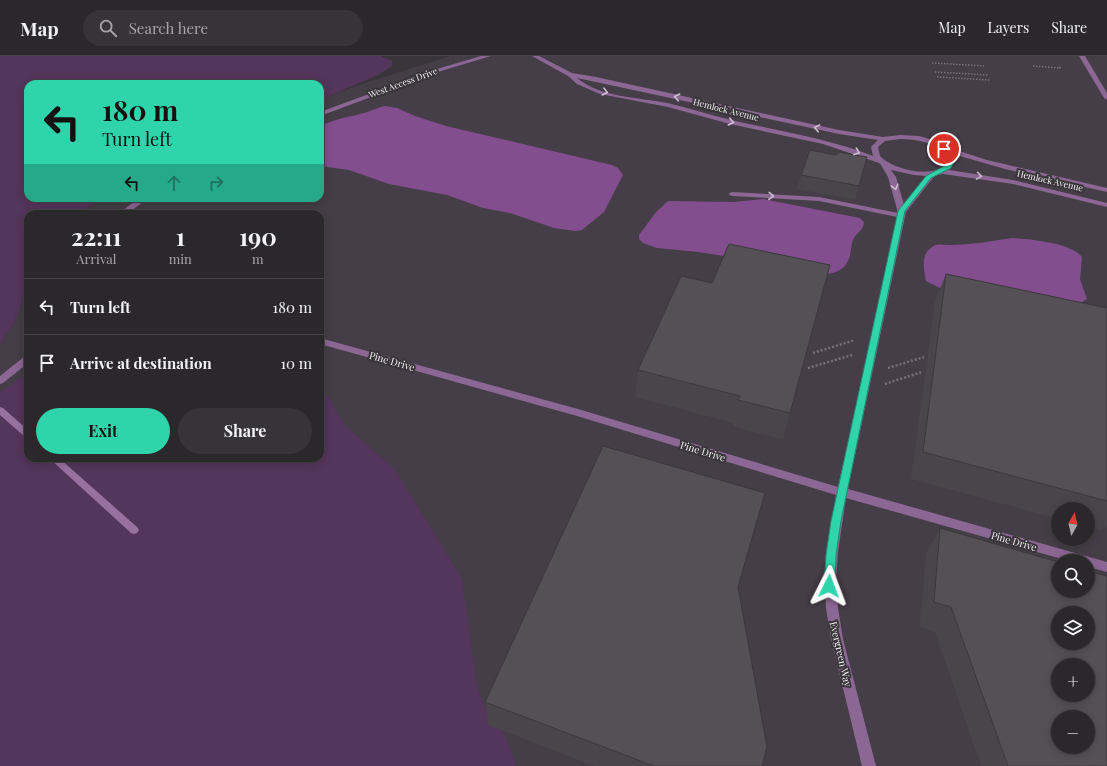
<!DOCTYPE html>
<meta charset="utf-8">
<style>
:root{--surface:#2b282c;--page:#373438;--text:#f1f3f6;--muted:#a6a6a9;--line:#474448;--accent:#30d4aa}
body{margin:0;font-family:"Playfair Display",serif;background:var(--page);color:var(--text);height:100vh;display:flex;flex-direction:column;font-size:15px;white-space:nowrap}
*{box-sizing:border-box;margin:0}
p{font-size:13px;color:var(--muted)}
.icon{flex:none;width:22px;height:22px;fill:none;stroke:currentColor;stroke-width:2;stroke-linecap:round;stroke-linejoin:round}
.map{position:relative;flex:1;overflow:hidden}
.drawer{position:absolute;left:24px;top:154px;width:300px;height:252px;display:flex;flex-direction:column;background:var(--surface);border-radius:12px;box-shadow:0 2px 10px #0003,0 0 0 1px var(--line)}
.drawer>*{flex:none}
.guide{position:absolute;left:24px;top:24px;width:300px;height:122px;border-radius:12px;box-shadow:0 2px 10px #0003,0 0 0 1px var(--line);background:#30d4aa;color:#111;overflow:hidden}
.needle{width:26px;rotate:8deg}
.tools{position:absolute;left:1051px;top:446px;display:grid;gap:8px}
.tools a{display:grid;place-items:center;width:44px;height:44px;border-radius:50%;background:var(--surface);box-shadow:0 2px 10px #0003,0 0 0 1px var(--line);font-size:20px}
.pin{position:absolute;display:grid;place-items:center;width:34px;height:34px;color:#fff;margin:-17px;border:2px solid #fff;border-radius:50%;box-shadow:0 1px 4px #0007}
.me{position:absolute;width:44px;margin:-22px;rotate:3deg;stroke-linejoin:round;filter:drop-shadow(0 0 3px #0008)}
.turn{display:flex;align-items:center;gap:14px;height:84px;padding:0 12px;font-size:18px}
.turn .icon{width:52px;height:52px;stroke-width:2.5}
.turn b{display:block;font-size:28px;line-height:34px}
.lanes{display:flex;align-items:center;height:38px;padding:0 12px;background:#0003;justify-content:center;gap:20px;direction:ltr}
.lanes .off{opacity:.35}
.eta{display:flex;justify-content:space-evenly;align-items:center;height:68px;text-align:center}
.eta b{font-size:24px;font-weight:700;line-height:28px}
.cta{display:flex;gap:8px;margin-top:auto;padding:8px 12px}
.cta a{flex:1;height:46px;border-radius:24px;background:var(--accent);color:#111;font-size:16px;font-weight:700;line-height:46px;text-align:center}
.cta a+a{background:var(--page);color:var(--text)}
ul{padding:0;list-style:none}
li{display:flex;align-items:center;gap:12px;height:56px;padding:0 12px;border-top:1px solid var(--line)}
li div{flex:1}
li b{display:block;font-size:15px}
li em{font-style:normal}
header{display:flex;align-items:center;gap:24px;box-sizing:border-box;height:56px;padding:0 20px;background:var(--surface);border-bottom:1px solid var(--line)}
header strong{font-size:19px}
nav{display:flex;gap:22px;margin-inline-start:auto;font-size:14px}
.search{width:280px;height:36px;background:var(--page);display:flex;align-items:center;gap:10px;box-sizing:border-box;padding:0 14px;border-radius:22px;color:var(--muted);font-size:15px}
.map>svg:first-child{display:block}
.built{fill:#453d47;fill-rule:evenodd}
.green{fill:#54355b}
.forest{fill:#824e8e}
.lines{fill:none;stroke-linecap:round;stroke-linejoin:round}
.stream{fill:#97729f;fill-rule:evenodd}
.path-far1{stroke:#767277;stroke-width:1.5;stroke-dasharray:1.5 1.5;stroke-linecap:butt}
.path{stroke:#767277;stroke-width:2.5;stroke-dasharray:2 2;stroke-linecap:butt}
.minor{fill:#8b6793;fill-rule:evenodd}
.wall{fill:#49454a}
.building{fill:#555056;stroke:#3c383c;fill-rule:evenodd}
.oneway{stroke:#cec0d1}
.route{fill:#30d4aa;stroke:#1f8a6e}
.labels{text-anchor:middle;stroke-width:4;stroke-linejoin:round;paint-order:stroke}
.far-street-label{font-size:9px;fill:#f2f0f3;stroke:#39353a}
.street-label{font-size:10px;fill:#f2f0f3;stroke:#39353a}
</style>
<header>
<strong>Map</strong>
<div class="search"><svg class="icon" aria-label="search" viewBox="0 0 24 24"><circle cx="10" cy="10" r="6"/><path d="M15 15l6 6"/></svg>Search here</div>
<nav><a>Map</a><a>Layers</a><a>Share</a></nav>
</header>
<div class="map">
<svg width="1107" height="710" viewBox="0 0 1107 710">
<rect width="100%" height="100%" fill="#39353a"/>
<path class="built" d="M450,0H1107V710H0V289L14,267L22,246L25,219L28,215V402H320V158H79L100,142H320V44L350,32ZM1058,453H1088V483H1058ZM1058,505H1088V535H1058ZM1058,557H1088V587H1058ZM1058,609H1088V639H1058ZM1058,661H1088V691H1058Z"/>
<g class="green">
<path d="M0,0H381L392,5V10L378,19L320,44V28H28V142H100L79,158H28V215C22,223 24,236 22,246C18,262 9,275 0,289Z"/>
<polygon points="28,317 28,402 320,402 320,329 324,333 344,369 394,412 462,523 477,630 486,653 502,672 516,710 0,710 0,336"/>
</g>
<g class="forest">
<path d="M385,50L397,52L415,60L446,70L612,109L618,112L623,119L604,156L582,174L575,175L554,172L510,157L483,152L447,139L389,128L349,114L320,110V71C333,63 345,62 360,58C369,56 376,52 385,50Z"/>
<path d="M763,143L860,162L864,166C864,174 856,177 853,184C851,189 851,195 850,200C846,214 834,218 821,219L737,202L698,196L657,192L643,187L639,183V179L656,156L668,145L734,146Z"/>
<path d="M1012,182C1029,183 1072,187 1082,201L1080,223L1087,243L1077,249L957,236L940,232L926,225C924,214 920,199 932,191C937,187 944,189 950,189C971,189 992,185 1012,182Z"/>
</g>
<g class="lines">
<g class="stream">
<polygon points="0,351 3,352 28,374 28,382 25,381 0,359"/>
<polygon points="49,402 59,402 137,471 139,474 137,477 134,478 131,477"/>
</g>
<g class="path-far1">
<polyline points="932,7 984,10"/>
<polyline points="1033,10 1060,12 1059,9"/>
<polyline points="935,16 988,19"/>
<polyline points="937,21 990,24"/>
</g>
<g class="path">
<polyline points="813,297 855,284"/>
<polyline points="808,312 852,299"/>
<polyline points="888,312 924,301"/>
<polyline points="885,328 922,316"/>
</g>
<g class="minor">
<polygon points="481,0 491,0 441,15 320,60 320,56 437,13"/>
<path d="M532,0H539L572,17L596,21L839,74L883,81L900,79L919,80L933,84L947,91L987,104L1107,132V136L1005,113L953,98L955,106L949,114L1013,124L1107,147V151L1013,128L943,118L936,119L932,123L906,156L848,433L1107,506V516L1088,511V505H1069L846,442L838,496L836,524L838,552L843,583L876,710H862L831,583L826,552L825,524L826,496L836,439L577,360L320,288V282L578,353L838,431L897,161L819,145L732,140L728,138L732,136L819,141L898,157L888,121L881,109L879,107L823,88L730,68L668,51L600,38L577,28L568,20ZM577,22L839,78L878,84L871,91L873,100C827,82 779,75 731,64C710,59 689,52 667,47C638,41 601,42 577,22ZM900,83C917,83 934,86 946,99L947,106C936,124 893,114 880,100L878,91L885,85ZM891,114L914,119L926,120L904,149L896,121Z"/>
<polygon points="1079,0 1085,0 1107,37 1107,44 1104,42"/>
<polygon points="139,142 148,142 127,158 118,158"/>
<polygon points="28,299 28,307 3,327 0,328 0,320 25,300"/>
</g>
</g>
<g class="wall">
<polygon points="801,119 859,130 855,144 797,133"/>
<polygon points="946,218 1107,258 1107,469 1102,475 1088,472 1088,453 1058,453 1058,463 911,423 935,245"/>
<polygon points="681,220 790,357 783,384 733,370 733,367 635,341 638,314"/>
<polygon points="940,472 1107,710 981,710 935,576 920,571 926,498"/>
<polygon points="485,646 762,710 594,710 488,669"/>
</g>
<g class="building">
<polygon points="810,94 836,99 838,96 867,101 859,130 801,119"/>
<polygon points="729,188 830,209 790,357 738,344 740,340 638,314 681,220 712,227"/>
<polygon points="946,218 1107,252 1107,445 923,396"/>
<polygon points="603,390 765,437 738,531 767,691 762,710 654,710 485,646"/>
<path d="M940,472L1058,506V535H1088V515L1107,520V710H1008L951,551L934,546ZM1058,557H1088V587H1058ZM1058,609H1088V639H1058ZM1058,661H1088V691H1058Z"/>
</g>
<defs><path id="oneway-chevron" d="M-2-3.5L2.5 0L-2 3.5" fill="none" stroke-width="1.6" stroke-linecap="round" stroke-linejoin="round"/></defs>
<g class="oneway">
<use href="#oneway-chevron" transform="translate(605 36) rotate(14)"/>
<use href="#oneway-chevron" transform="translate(677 41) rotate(-168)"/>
<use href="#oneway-chevron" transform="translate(731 66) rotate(13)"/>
<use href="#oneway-chevron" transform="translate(817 72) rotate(-168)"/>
<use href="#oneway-chevron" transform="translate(857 96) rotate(20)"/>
<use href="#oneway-chevron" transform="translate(979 120) rotate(9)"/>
<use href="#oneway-chevron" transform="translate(895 131) rotate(75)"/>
<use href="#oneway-chevron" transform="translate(771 140) rotate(3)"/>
</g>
<polygon class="route" points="944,91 951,95 955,104 951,112 931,122 905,155 841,465 836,499 835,530 833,533 829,534 825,533 824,530 826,499 831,465 898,155 926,120 946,109 948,104 941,93"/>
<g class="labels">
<g class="far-street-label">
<text transform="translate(403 27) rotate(-20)" y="3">West Access Drive</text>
<text transform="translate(726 54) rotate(14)" y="3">Hemlock Avenue</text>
<text transform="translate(1050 125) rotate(13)" y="3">Hemlock Avenue</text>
</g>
<g class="street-label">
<text transform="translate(392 305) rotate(16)" y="4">Pine Drive</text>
<text transform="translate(703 395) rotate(17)" y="4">Pine Drive</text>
<text transform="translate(1014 485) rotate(16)" y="4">Pine Drive</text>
<text transform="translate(841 598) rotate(77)" y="4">Evergreen Way</text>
</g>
</g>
</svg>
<div class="tools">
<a><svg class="needle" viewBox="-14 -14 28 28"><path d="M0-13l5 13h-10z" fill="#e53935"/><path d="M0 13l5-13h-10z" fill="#a6a6a9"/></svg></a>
<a><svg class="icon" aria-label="search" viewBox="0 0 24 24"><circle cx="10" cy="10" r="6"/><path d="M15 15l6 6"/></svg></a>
<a><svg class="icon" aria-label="layers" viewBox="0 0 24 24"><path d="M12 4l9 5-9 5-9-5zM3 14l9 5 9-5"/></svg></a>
<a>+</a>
<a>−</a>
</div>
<div class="pin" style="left:944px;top:93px;background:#d93025"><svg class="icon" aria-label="arrive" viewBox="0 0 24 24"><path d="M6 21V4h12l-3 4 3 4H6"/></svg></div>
<svg class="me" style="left:829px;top:530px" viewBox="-20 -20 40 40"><path d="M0-17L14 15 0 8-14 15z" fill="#30d4aa" stroke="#fff" stroke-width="4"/></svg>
<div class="guide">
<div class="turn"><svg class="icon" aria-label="left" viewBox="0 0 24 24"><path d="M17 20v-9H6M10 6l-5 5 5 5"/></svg><div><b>180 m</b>Turn left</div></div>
<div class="lanes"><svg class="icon" aria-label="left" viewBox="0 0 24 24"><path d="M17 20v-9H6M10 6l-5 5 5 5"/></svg><svg class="icon off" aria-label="ahead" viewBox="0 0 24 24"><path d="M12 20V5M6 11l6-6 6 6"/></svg><svg class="icon off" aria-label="right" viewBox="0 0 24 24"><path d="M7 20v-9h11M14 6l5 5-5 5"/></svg></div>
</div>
<section class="drawer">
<div class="eta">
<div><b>22:11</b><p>Arrival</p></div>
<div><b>1</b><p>min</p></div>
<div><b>190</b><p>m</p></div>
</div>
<ul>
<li><svg class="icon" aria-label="left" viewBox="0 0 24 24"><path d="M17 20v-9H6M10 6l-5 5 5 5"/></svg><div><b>Turn left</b></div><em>180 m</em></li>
<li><svg class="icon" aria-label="arrive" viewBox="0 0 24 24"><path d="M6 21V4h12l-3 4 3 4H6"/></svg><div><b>Arrive at destination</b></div><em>10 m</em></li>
</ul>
<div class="cta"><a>Exit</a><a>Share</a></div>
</section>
</div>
